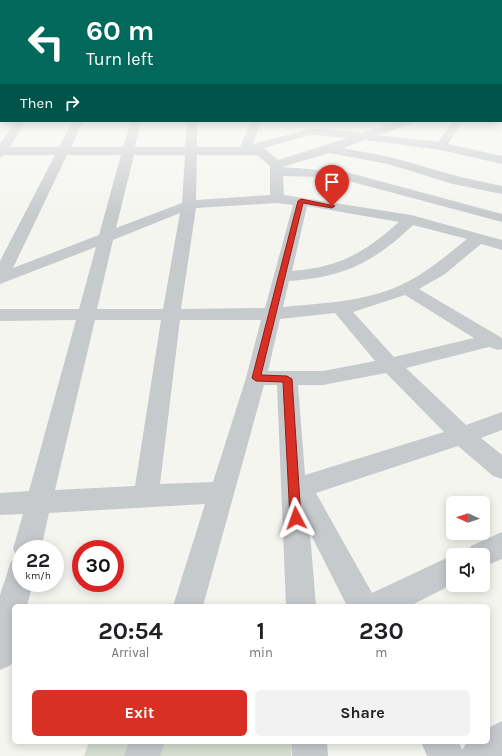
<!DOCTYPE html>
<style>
:root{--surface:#fff;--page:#f2f2f2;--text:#202124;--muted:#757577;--accent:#d93025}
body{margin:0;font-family:Karla,sans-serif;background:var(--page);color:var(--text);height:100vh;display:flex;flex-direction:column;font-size:15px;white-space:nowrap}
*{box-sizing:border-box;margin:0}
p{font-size:13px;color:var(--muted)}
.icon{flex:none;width:22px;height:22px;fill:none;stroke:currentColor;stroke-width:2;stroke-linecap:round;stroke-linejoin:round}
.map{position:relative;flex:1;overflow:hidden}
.side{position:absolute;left:12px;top:604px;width:478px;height:140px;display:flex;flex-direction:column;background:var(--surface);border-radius:6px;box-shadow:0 2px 10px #0003}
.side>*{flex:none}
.guide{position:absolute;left:0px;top:0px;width:502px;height:122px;box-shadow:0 2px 10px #0003;background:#00695c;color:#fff;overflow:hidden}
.needle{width:26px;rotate:273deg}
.buttons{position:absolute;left:446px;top:496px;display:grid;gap:8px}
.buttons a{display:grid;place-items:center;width:44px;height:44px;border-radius:6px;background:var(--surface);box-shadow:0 2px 10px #0003;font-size:20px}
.speed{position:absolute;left:12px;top:540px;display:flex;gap:8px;font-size:20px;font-weight:700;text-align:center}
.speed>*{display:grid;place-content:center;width:52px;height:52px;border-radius:50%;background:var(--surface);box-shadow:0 2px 10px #0003;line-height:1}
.speed small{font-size:10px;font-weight:400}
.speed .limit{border:6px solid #d22;background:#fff;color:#111}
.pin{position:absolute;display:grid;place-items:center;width:34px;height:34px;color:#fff;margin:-41px -17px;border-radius:50% 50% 50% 0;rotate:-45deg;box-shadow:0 0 4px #0007}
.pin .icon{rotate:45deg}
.me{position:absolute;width:44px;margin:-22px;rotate:356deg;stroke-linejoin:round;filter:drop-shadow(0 0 3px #0008)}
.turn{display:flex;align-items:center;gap:14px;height:84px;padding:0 20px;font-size:18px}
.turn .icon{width:52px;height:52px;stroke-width:2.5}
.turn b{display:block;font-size:28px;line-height:34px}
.then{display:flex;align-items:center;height:38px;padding:0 20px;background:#0003;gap:8px;font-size:15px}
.eta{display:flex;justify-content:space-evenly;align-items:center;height:68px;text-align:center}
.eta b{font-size:24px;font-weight:700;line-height:28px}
.cta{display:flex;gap:8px;margin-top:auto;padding:8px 20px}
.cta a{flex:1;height:46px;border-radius:6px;background:var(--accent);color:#fff;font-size:16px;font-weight:700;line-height:46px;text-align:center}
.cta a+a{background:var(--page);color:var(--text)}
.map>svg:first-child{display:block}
.green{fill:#d5ddd1}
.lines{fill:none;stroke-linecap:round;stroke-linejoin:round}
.minor{fill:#c7cacd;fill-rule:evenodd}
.route{fill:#d93025;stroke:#8d1f18}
</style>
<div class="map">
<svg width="502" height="756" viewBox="0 0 502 756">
<rect width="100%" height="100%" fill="#f5f5f0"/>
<polygon class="green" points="89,742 291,742 291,756 84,756"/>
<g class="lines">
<g class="minor">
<rect x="0" y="109" width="1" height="3"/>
<path d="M16,121H26L10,147H59L73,121H83L71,147H123L131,121H141L135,147H185L187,121H197V147H240L251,121H261L253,144L310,129H324L363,133L399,121H414L413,123L379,135L438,142L453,121H463L448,144L502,156V164L441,150L365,140L343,148L390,157L460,177L502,186V194L453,184L388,164L329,153L282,167L346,172L502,214V222L345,180L322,177L283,176L284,195L411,215L502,240V250L481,244L445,274L419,289L502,338V349L498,350L489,347L406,368L466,425L502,412V430L481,438L502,455V479L493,476L458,446L316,493L372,593L453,555V584L410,606H347L310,533L316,606H286L277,385H264L203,606H173L205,504L49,513L41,549H21V583H33L27,606H14V659L11,665L0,670V595L11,561L18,558L13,549L23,514L0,515V493L29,491L76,320L0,321V309H79L96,247L0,284V261L55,155H5L0,157V144ZM310,135L348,138L278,160L264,148ZM67,155H121L99,235L13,268ZM134,155H185L182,203L116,228ZM197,155H257L270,166V195L196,200ZM277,203L293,205L265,308L181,309L196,208ZM307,206L399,222C363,254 339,267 292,271ZM180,213L163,309H97L113,240ZM413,225L467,239C446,256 425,274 401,285C364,302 323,303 283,307L289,281C344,277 373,263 413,225ZM405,295L474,338L394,357L353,312ZM335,313L375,361L323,371H268L280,319ZM95,320H161L135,486L55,490ZM180,320H261L246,378L213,482L160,484ZM386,373L444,432L305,475L298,385H323Z"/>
<polygon points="502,532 502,559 483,567 483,555 467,555 471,546"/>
<polygon points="502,721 502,756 427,756 421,742 459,742 462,750 467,742 488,742 488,728"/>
<polygon points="129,742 165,742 160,756 124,756"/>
<polygon points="291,742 327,742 328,756 292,756"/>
</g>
</g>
<linearGradient id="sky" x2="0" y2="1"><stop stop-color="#97bdde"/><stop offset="0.51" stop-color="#fafaf8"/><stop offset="1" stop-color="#fafaf8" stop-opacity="0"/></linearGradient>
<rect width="502" height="215" fill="url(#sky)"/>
<polygon class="route" points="301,199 335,206 332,208 303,203 261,375 287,376 292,379 301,518 300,522 296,523 292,522 290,518 283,382 256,381 252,378 298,201"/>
</svg>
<div class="buttons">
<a><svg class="needle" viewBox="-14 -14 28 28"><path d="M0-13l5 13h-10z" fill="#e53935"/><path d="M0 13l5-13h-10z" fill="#757577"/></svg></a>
<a><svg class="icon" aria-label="sound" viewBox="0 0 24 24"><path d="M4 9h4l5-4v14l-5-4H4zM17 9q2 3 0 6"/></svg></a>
</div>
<div class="speed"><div>22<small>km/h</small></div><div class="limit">30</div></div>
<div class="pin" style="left:332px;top:206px;background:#d93025"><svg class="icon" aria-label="arrive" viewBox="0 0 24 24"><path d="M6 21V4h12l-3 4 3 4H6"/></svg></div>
<svg class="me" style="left:296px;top:518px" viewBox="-20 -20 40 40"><path d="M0-17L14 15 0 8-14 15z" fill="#d93025" stroke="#fff" stroke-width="4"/></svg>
<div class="guide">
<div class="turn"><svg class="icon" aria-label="left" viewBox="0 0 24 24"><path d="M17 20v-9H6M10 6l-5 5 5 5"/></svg><div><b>60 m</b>Turn left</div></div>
<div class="then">Then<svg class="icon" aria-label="right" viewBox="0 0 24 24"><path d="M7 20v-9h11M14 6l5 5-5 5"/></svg></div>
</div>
<section class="side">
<div class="eta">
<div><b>20:54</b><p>Arrival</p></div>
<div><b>1</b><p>min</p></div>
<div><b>230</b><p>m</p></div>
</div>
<div class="cta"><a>Exit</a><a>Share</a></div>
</section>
</div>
